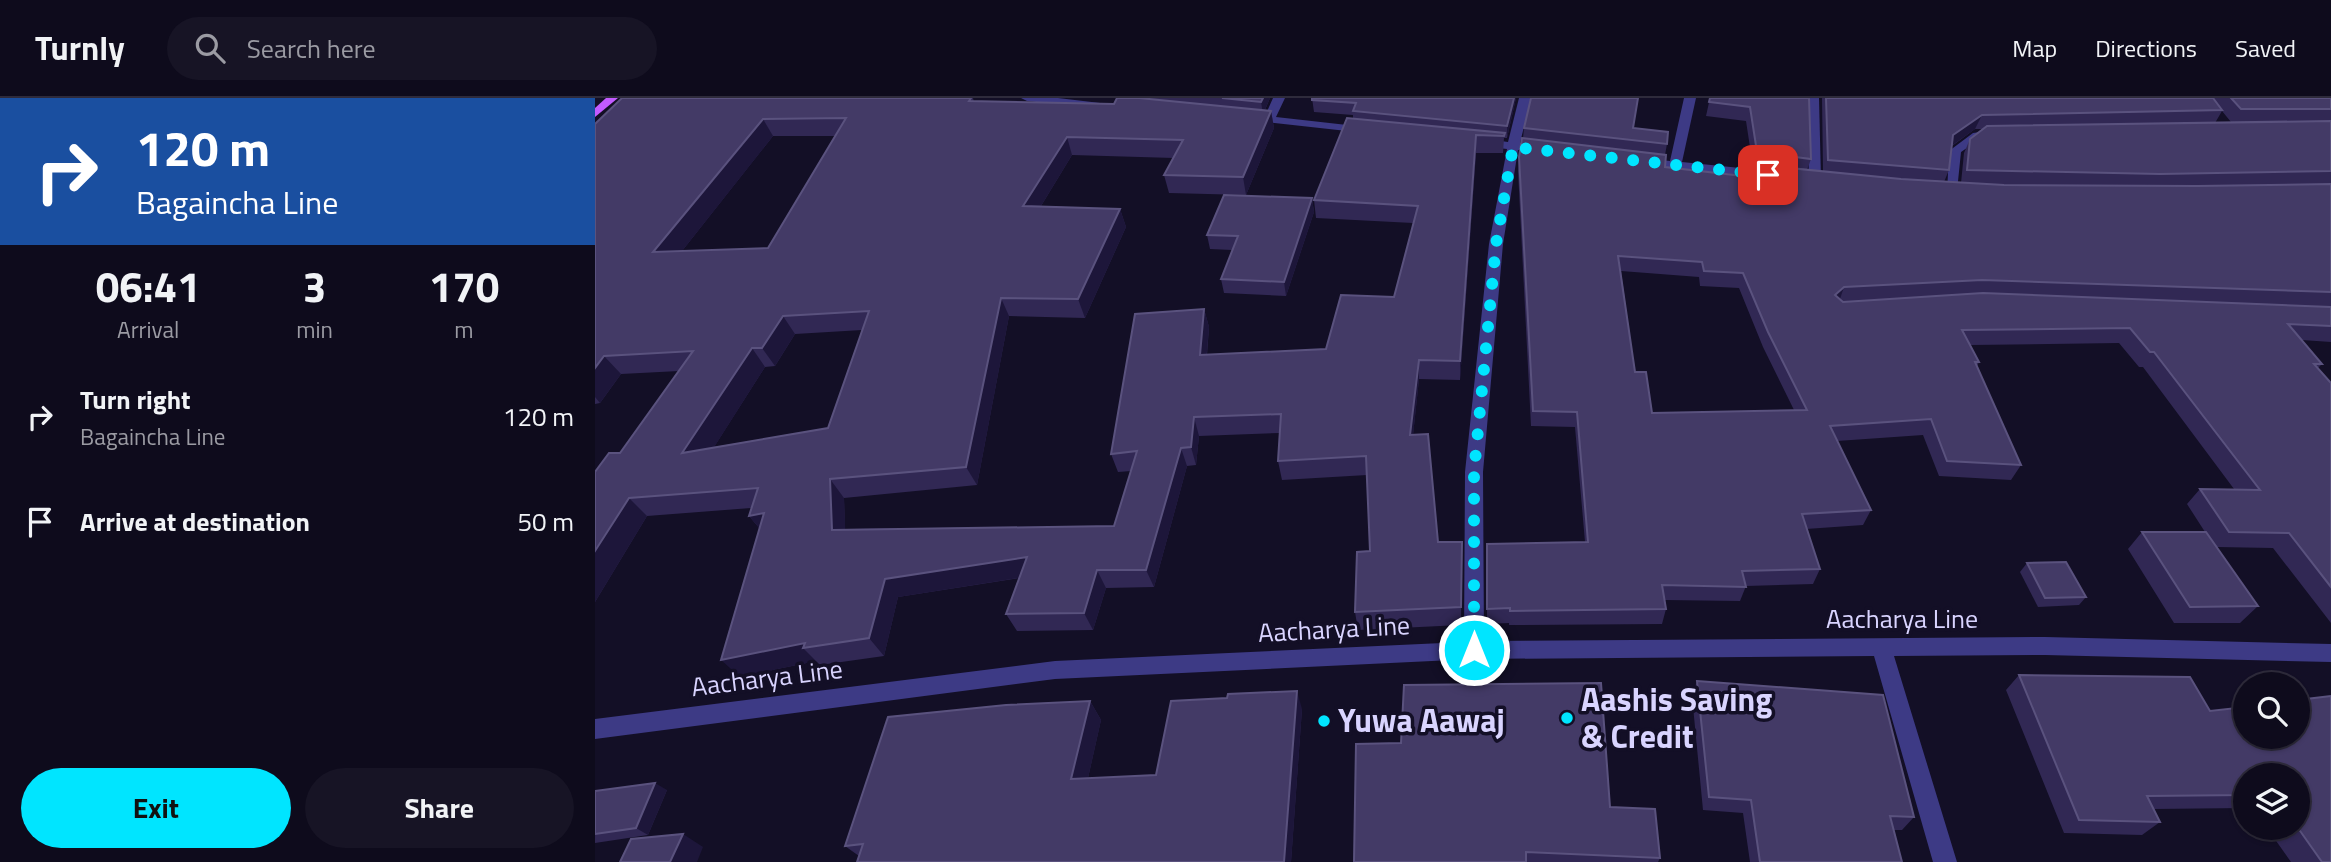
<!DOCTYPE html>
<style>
:root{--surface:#0e0b1c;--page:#171425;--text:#f1f3f6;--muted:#9b9ba3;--line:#2e2b3b;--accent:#00e5ff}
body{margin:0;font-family:"Titillium Web",sans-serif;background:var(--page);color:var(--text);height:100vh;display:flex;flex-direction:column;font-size:26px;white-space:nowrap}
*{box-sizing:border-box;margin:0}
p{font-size:23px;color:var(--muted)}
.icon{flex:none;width:38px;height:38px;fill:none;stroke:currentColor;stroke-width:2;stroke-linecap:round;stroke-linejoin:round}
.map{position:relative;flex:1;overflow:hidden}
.side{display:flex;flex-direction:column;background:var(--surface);width:595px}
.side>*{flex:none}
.guide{background:#1a4fa0;color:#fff;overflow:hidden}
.buttons{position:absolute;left:1638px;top:574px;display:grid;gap:14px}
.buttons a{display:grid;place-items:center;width:77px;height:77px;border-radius:50%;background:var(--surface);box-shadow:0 2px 5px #0004,0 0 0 2px var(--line);font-size:35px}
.pin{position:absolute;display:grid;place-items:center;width:60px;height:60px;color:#fff;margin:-30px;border-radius:14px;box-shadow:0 4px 10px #0006}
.me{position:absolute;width:77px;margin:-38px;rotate:0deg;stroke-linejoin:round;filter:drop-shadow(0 0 5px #0008)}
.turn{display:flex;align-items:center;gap:24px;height:147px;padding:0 21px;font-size:32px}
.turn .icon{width:91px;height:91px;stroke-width:2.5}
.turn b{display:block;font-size:49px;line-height:60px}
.eta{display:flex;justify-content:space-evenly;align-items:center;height:119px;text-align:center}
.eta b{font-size:42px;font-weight:700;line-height:49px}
.action{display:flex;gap:14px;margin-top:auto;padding:14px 21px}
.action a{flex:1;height:80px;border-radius:42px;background:var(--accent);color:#111;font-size:28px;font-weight:700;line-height:80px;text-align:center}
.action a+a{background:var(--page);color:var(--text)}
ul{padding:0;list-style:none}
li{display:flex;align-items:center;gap:21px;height:105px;padding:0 21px}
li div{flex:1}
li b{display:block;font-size:26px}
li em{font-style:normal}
header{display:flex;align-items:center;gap:42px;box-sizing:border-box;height:98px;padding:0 35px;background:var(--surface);border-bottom:2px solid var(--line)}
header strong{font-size:33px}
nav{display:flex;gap:38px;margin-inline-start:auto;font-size:24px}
.search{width:490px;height:63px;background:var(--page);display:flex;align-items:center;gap:18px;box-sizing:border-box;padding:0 24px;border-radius:38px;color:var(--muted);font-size:26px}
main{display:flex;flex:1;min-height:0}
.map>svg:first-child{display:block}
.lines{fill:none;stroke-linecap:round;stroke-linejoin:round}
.minor{fill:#3d3a85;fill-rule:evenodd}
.major{fill:#c25bff;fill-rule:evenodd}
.wall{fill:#312854;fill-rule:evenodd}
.shaded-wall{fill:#1d163a}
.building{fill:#433a66;stroke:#5a527e;stroke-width:2;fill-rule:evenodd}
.route{stroke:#00e5ff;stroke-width:12;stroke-dasharray:0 21.6}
.poi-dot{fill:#00e5ff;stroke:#130f26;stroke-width:2.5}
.labels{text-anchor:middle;stroke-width:7;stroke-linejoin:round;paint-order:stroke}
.street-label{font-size:26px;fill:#d9d4ff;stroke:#130f26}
.near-poi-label{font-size:32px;font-weight:bold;fill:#d9d4ff;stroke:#130f26;text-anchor:start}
</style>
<header>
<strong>Turnly</strong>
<div class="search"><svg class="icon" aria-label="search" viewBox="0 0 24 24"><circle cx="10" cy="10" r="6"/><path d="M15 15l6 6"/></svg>Search here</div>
<nav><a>Map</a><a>Directions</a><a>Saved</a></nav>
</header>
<main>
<section class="side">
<div class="guide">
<div class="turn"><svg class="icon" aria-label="right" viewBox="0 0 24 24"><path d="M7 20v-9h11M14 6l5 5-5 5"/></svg><div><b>120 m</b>Bagaincha Line</div></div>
</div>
<div class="eta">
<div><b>06:41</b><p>Arrival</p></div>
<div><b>3</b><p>min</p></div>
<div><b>170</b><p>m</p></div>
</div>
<ul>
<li><svg class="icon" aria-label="right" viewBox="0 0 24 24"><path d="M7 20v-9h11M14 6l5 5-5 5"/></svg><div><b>Turn right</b><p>Bagaincha Line</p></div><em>120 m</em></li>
<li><svg class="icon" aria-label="arrive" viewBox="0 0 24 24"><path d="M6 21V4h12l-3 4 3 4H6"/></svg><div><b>Arrive at destination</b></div><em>50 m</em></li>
</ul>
<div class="action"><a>Exit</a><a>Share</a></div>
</section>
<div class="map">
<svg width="1736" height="764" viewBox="0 0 1736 764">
<rect width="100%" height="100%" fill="#130f26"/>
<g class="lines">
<g class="minor">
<polygon points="426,0 463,0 505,5 511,8 505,11 432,3"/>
<polygon points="678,0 690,0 681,19 770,29 776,32 770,35 651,22 649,20 655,17 670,18"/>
<polygon points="924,0 936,0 925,45 948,48 954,52 948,56 923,52 908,146 888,374 889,543 1450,539 1736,546 1736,564 1450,557 1299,558 1362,764 1338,764 1279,558 879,561 460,581 0,641 0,621 460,563 869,544 870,374 894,146 912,51 885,48 879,44 885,40 913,44"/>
<polygon points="1089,0 1101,0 1087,64 1184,74 1188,75 1188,81 1044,67 1042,64 1048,60 1075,63"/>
<polygon points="1212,0 1224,0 1226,82 1220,86 1214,82"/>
<polygon points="1378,35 1393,33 1399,37 1385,41 1366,54 1362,93 1356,97 1352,96 1354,53"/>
</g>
<polygon class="major" points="11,0 23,0 0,19 0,10"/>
</g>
<g class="wall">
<path d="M27,0H378L379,4L519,6L522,0H675L670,12L676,13L679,30L651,97L574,95L569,77L579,60L477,57L446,108L525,111L531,129L490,220L414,218L382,387L249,400L250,431L519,428L536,373L523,374L516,356L609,211L614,229L612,257L731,251L799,199L818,125L721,120L719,102L758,20V17L719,14L717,0H921L912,40H909L908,55H881L865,282L824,281L818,337L843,444H867L866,527L763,532L760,514L775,453L772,377L687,382L683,363L685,335L604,338L601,367L592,368L559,489L511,490L498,532L422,533L411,516L424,480L303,499L289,558L225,567L221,563L145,579L165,431L154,418L156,410L52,418L0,504V374L25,355L84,273L26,276L5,305L0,306V26ZM178,38H240L173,150L87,153ZM267,232L233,330L119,349L170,269L180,268L200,236Z"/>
<path d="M1115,0H1214L1216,61L1212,72L1228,74L1227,0H1736V244L1707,242L1727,266L1723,270L1736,285V525L1678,450L1622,449L1663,508L1645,525H1579L1533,451L1547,434H1610L1592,406L1605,391H1639L1548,269H1544L1524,245L1375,247L1384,264L1382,268L1426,367L1416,382L1344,378L1328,337L1242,343L1276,412L1268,427L1211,431L1225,471L1218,486L1151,488L1145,503L1070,502L1071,511L1067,526L914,527V525L892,526V446L990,444L980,329L936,328L923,73L924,59L928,40L929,30H1039L1072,46L1070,57V69L1161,79L1163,69H1158L1151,23L1111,18ZM1627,13L1636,24L1620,25ZM1380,31H1389L1375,41L1369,55L1366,85L1349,84L1354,72L1357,48ZM1026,173L1104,179L1105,188L1144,190L1168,249L1199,312L1057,315L1040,274Z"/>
<polygon points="717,100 719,114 691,198 629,195 626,181 637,152 615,151 612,137"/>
<polygon points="1432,465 1491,499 1484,507 1443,509 1425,474"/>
<polygon points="1424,577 1595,579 1615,613 1650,609 1650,639 1703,639 1703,602 1736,598 1736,764 1696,764 1672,730 1703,730 1703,677 1650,677 1650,710 1559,711 1565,724 1547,737 1469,735 1411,592"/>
<polygon points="1102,583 1319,719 1307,732 1299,732 1307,764 1155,764 1148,715 1108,712 1097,598"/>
<polygon points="495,603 506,622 493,680 561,677 707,611 696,764 264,758 250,748"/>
<polygon points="806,645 1015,709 1065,760 1063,764 759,764"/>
<polygon points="72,692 53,737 0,745 0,693"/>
</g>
<g class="shaded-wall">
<polygon points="668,0 675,0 668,16 666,4"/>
<polygon points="919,0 921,0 912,40 912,28"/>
<polygon points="676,13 679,30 651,97 648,79"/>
<polygon points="1387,17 1380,31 1352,51 1358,37"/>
<polygon points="168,21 178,38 72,172 58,154"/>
<polygon points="881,37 881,55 865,282 865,263"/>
<polygon points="472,39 477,57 435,126 428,108"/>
<polygon points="717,100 719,114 691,198 689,184"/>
<polygon points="525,111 531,129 490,220 483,201"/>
<polygon points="1249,189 1244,204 1240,197"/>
<polygon points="406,200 414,218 382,387 371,369"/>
<polygon points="609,211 614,229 610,276 605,257"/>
<polygon points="188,218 200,236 180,268 167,250"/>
<polygon points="157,250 170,269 104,373 87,355"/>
<polygon points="9,258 26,276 5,305 0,299 0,270"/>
<polygon points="824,262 824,281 816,356 815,337"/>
<polygon points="599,319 604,338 601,367 596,349"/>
<polygon points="586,350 592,368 559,489 551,472"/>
<polygon points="235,381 249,400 251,450 237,432"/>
<polygon points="34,400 52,418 0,504 0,453"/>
<polygon points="169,415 170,437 154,418"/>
<polygon points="432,459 442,477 303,499 289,558 274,540 290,481"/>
<polygon points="502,472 511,490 498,532 489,515"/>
<polygon points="210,545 208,550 221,563 145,579 126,562"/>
<polygon points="702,593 707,611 696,764 689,764"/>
<polygon points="495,603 506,622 489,698 476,681"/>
<polygon points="60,685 72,692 53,737 41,730"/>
<polygon points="88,736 108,749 102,764 75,764"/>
</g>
<g class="building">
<path d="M27,0H376L374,3L519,6L522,0H544L676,13L648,79L569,77L588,42L472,39L428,108L525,111L483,201L406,200L371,369L235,381L237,432L519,428L542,353L516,356L540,216L609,211L605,257L731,251L746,197L799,199L823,108L719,102L752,20L910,35L909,38L881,37L865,263L824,262L815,337L833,336L843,444H867L866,509L760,514L762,454L775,453L771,358L683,363L686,316L599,319L596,349L586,350L551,472H502L489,515L411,516L432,459L290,481L274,540L208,550L210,545L126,562L169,415L154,418L163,390L34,400L0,453V374L14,355H25L98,253L9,258L0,270V26ZM251,20L173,150L58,154L168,21ZM274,213L233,330L87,355L157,250H167L188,218Z"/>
<polygon points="627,0 668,0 666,4"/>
<polygon points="717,0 919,0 912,28 758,13 761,5 717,2"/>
<polygon points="936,0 1043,0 1038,30 1073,34 1072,46 929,30"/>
<polygon points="1115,0 1214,0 1216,61 1162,54 1155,9 1114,4"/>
<polygon points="1231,0 1618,0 1627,12 1387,17 1358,37 1354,72 1233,62"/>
<polygon points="1636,0 1736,0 1736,11 1646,11"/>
<polygon points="1736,23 1736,73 1565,76 1372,72 1375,41 1392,28"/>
<path d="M927,40L1071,57L1070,69L1166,80L1164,67L1306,81L1409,87L1602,88L1736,86V194L1387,182L1249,189L1240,197L1248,204L1388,195L1736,209V228L1693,226L1727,266H1719L1736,285V489L1694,435L1634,434L1605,391L1665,392L1559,254H1555L1535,230L1367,232L1384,264H1380L1426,367L1352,363L1336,321L1235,328L1276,412L1207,416L1225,471L1147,473L1151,489L1067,487L1071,511L915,513V510L892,511V446L993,444L982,314L938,313L924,59ZM1023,158L1107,164L1109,173L1148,175L1173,234L1212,312L1057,315L1051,274H1040Z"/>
<polygon points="629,97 717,100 689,184 626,181 643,138 612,137"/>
<polygon points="1547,434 1611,434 1663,508 1595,509"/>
<polygon points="1471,464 1491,499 1450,500 1432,465"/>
<polygon points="1424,577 1595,579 1615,613 1650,609 1650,639 1703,639 1703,602 1736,598 1736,764 1727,764 1703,730 1703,677 1650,677 1650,697 1552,698 1565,724 1484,722"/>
<polygon points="1102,583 1288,597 1319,719 1295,718 1307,764 1165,764 1156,702 1114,699"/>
<polygon points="1006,585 1015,709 1060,711 1065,760 931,754 931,764 759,764 761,646 806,645 809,587"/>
<polygon points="702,593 689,764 262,764 268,746 250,748 293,619 411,607 495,603 476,681 561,677 576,603 632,600 633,596"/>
<polygon points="60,685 41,730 0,736 0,693"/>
<polygon points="88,736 75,764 25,764 36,741"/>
</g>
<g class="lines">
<polyline class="route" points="879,552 879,374 901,146 918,49 1173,77"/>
</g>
<g class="poi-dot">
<circle cx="972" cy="620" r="7"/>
<circle cx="729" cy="623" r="7"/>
</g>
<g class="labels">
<g class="street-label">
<text x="1307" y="530">Aacharya Line</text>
<text transform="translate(739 531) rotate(-3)" y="9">Aacharya Line</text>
<text transform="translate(172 580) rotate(-7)" y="9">Aacharya Line</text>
</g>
<g class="near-poi-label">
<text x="986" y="613">Aashis Saving<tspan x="986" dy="37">&amp; Credit</tspan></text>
<text x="743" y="634">Yuwa Aawaj</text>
</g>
</g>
</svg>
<div class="buttons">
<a><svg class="icon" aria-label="search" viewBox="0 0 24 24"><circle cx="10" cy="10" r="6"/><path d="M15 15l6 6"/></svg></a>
<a><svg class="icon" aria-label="layers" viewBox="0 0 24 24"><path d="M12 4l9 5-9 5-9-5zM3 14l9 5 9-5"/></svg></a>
</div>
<div class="pin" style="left:1173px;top:77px;background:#d93025"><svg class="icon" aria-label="arrive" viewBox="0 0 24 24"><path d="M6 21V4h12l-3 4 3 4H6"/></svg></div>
<svg class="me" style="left:879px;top:552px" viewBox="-20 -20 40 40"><circle r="17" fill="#00e5ff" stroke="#fff" stroke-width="3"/><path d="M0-11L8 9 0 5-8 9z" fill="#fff"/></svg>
</div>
</main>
